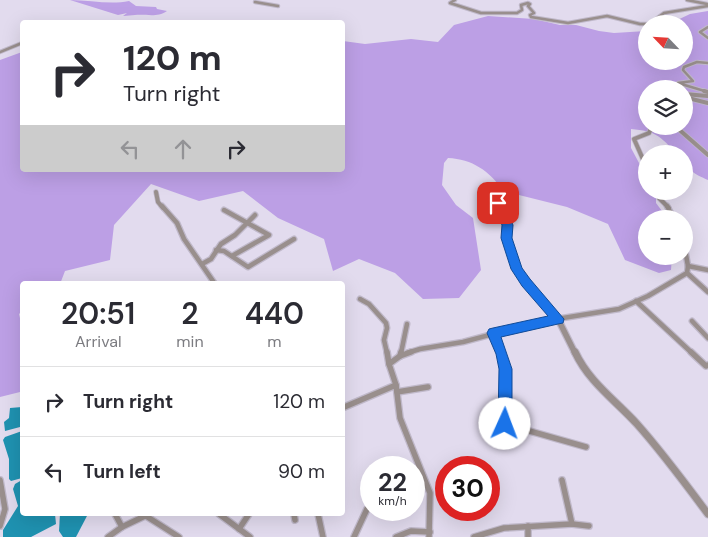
<!DOCTYPE html>
<meta charset="utf-8">
<style>
:root{--surface:#fff;--page:#f2f2f3;--text:#2b2b33;--muted:#7c7c81;--line:#e1e1e2}
body{margin:0;font-family:"DM Sans",sans-serif;background:var(--page);color:var(--text);height:100vh;display:flex;flex-direction:column;font-size:19px;white-space:nowrap}
*{box-sizing:border-box;margin:0}
p{font-size:16px;color:var(--muted)}
.icon{flex:none;width:28px;height:28px;fill:none;stroke:currentColor;stroke-width:2;stroke-linecap:round;stroke-linejoin:round}
.map{position:relative;flex:1;overflow:hidden}
.details{position:absolute;left:20px;top:281px;width:325px;height:235px;display:flex;flex-direction:column;background:var(--surface);border-radius:5px;box-shadow:0 5px 20px #0002}
.details>*{flex:none}
.banner{position:absolute;left:20px;top:20px;width:325px;height:152px;border-radius:5px;box-shadow:0 5px 20px #0002;background:#fff;color:var(--text);overflow:hidden}
.needle{width:32px;rotate:295deg}
.tools{position:absolute;left:638px;top:15px;display:grid;gap:10px}
.tools a{display:grid;place-items:center;width:55px;height:55px;border-radius:50%;background:var(--surface);box-shadow:0 5px 20px #0002;font-size:25px}
.speed{position:absolute;left:360px;top:456px;display:flex;gap:10px;font-size:25px;font-weight:700;text-align:center}
.speed>*{display:grid;place-content:center;width:65px;height:65px;border-radius:50%;background:var(--surface);box-shadow:0 5px 20px #0002;line-height:1}
.speed small{font-size:12px;font-weight:400}
.speed .limit{border:8px solid #d22;background:#fff;color:#111}
.pin{position:absolute;display:grid;place-items:center;width:42px;height:42px;color:#fff;margin:-21px;border-radius:10px;box-shadow:0 2px 8px #0006}
.me{position:absolute;width:55px;margin:-28px;rotate:2deg;stroke-linejoin:round;filter:drop-shadow(0 0 4px #0008)}
.turn{display:flex;align-items:center;gap:18px;height:105px;padding:0 20px;font-size:22px}
.turn .icon{width:65px;height:65px;stroke-width:2.5}
.turn b{display:block;font-size:35px;line-height:42px}
.lanes{display:flex;align-items:center;height:48px;padding:0 20px;background:#0003;justify-content:center;gap:25px;direction:ltr}
.lanes .off{opacity:.35}
.eta{display:flex;justify-content:space-evenly;align-items:center;height:85px;text-align:center}
.eta b{font-size:30px;font-weight:600;line-height:35px}
ul{padding:0;list-style:none}
li{display:flex;align-items:center;gap:15px;height:70px;padding:0 20px;border-top:1px solid var(--line)}
li div{flex:1}
li b{display:block;font-size:19px}
li em{font-style:normal}
.map>svg:first-child{display:block}
.green{fill:#bc9fe5;fill-rule:evenodd}
.water{fill:#1f92b1}
.lines{fill:none;stroke-linecap:round;stroke-linejoin:round}
.minor-far3-casing{stroke:#c0b9ca;stroke-width:4.5}
.minor-far2-casing{stroke:#c0b9ca;stroke-width:5.5}
.minor-far1-casing{stroke:#c0b9ca;stroke-width:7}
.minor-casing{stroke:#c0b9ca;stroke-width:8}
.tertiary-far1-casing{stroke:#c0b9ca;stroke-width:8}
.tertiary-casing{stroke:#c0b9ca;stroke-width:9}
.minor-far3{stroke:#998f8d;stroke-width:2.5}
.minor-far2{stroke:#998f8d;stroke-width:4}
.minor-far1{stroke:#998f8d;stroke-width:4.5}
.minor{stroke:#998f8d;stroke-width:5.5}
.tertiary-far1{stroke:#998f8d;stroke-width:5.5}
.tertiary{stroke:#998f8d;stroke-width:7}
.route{fill:#1a73e8;stroke:#114b97}
</style>
<div class="map">
<svg width="708" height="537" viewBox="0 0 708 537">
<rect width="100%" height="100%" fill="#e2dbee"/>
<g class="green">
<path d="M70,0C90,0 110,5 129,1L136,6L156,7L157,9L167,11C156,18 148,14 135,15C131,15 128,16 123,16L127,13L118,15Z"/>
<path d="M708,11V180C695,174 684,170 684,154H677C660,136 656,131 631,129V148L646,176V191H656V203L668,219H646V256H672L671,270L659,273L625,260L608,224L567,207L503,191C490,171 472,159 448,158L444,163L442,185L456,205L473,218L481,270L459,298L423,299L395,273L359,259L333,271L324,239L278,218L243,191L199,201L151,184L114,225L110,260L65,271L60,284H22V311L19,314C26,338 25,368 20,392L0,397V60L22,52V170H342L343,41L365,44L411,39L438,42L454,25L488,16L534,19L560,25H576L599,31L614,33L646,31V61H684V24H669L690,14ZM646,89H684V126H646Z"/>
</g>
<g class="water">
<polygon points="22,407 20,427 5,431 4,422 9,418 10,408"/>
<polygon points="22,431 22,478 11,481 9,479 9,459 3,440 5,437"/>
<polygon points="22,480 22,514 55,514 56,524 31,537 3,537 3,530 18,506 13,489 15,484"/>
<polygon points="60,514 88,514 76,537 63,537 59,531"/>
</g>
<g class="lines">
<defs>
<g id="minor-far3">
<polyline points="455,0 450,3 481,13 517,13 522,10 521,5 528,3 530,4 528,6 534,13 530,15 531,17 568,23 607,16 640,24 649,24 664,13 708,6"/>
<polyline points="687,0 707,4"/>
<polyline points="255,2 278,6"/>
<polyline points="708,27 700,32 708,38"/>
<polyline points="0,52 22,43"/>
<polyline points="708,63 697,62 684,67 683,70 693,81 678,83 708,92"/>
</g>
<g id="minor-far2">
<polyline points="704,91 708,92"/>
<polyline points="684,94 708,96"/>
<polyline points="684,97 708,103"/>
<polyline points="675,126 708,155"/>
<polyline points="646,166 634,139 649,133 652,126"/>
<polyline points="659,191 659,198 669,208"/>
<polyline points="156,192 158,202 163,208"/>
<polyline points="485,202 498,203 500,208"/>
</g>
<g id="minor-far1">
<polyline points="162,206 177,223 184,239 215,284"/>
<polyline points="499,206 507,225 506,238 517,269 558,319"/>
<polyline points="667,206 674,219"/>
<polyline points="224,210 269,235 232,256"/>
<polyline points="216,250 224,251 248,267 294,239"/>
<polyline points="202,264 211,259 221,244 235,235 255,215"/>
<polyline points="688,266 708,270"/>
<polyline points="687,273 708,292"/>
<polyline points="360,299 369,304 386,323 387,328 384,340 387,353"/>
<polyline points="636,301 692,353"/>
<polyline points="692,321 708,338"/>
<polyline points="493,333 502,353"/>
<polyline points="401,353 407,324"/>
<polyline points="407,353 420,349 463,342 538,322 619,309 648,296 687,273 688,266 684,244"/>
</g>
<g id="minor">
<polyline points="387,352 389,364"/>
<polyline points="501,352 506,369 505,424 586,447"/>
<polyline points="691,352 706,366 708,365"/>
<polyline points="400,356 401,352"/>
<polyline points="396,385 389,364 400,356 411,352"/>
<polyline points="397,392 428,387"/>
<polyline points="342,408 396,385 400,418 430,493 429,537"/>
<polyline points="0,480 5,509 0,526"/>
<polyline points="115,514 122,527"/>
<polyline points="219,514 250,537"/>
<polyline points="294,514 295,520"/>
<polyline points="318,514 323,537"/>
<polyline points="146,516 179,537"/>
<polyline points="572,524 589,526"/>
<polyline points="528,526 528,537"/>
<polyline points="239,529 249,514"/>
<polyline points="108,537 122,527 149,514"/>
<polyline points="354,537 367,509 371,507"/>
<polyline points="396,537 411,531 430,532"/>
<polyline points="474,537 504,528 572,524 562,480"/>
</g>
<polyline id="tertiary-far1" points="558,319 575,353"/>
<path id="tertiary" d="M575,352C589,382 615,400 637,424C662,452 685,483 708,514"/>
</defs>
<use href="#minor-far3" class="minor-far3-casing"/>
<use href="#minor-far2" class="minor-far2-casing"/>
<use href="#minor-far1" class="minor-far1-casing"/>
<use href="#minor" class="minor-casing"/>
<use href="#tertiary-far1" class="tertiary-far1-casing"/>
<use href="#tertiary" class="tertiary-casing"/>
<use href="#minor-far3" class="minor-far3"/>
<use href="#minor-far2" class="minor-far2"/>
<use href="#minor-far1" class="minor-far1"/>
<use href="#minor" class="minor"/>
<use href="#tertiary-far1" class="tertiary-far1"/>
<use href="#tertiary" class="tertiary"/>
</g>
<polygon class="route" points="498,199 503,203 513,225 512,238 522,268 530,279 564,319 563,323 558,324 501,337 512,369 512,424 510,429 505,431 500,429 498,424 499,369 496,354 487,333 489,329 493,328 548,316 522,286 511,269 501,238 502,225 493,203"/>
</svg>
<div class="tools">
<a><svg class="needle" viewBox="-14 -14 28 28"><path d="M0-13l5 13h-10z" fill="#e53935"/><path d="M0 13l5-13h-10z" fill="#7c7c81"/></svg></a>
<a><svg class="icon" aria-label="layers" viewBox="0 0 24 24"><path d="M12 4l9 5-9 5-9-5zM3 14l9 5 9-5"/></svg></a>
<a>+</a>
<a>−</a>
</div>
<div class="speed"><div>22<small>km/h</small></div><div class="limit">30</div></div>
<div class="pin" style="left:498px;top:203px;background:#d93025"><svg class="icon" aria-label="arrive" viewBox="0 0 24 24"><path d="M6 21V4h12l-3 4 3 4H6"/></svg></div>
<svg class="me" style="left:505px;top:424px" viewBox="-20 -20 40 40"><circle r="19" fill="#fff"/><path d="M0-13L10 11 0 6-10 11z" fill="#1a73e8"/></svg>
<div class="banner">
<div class="turn"><svg class="icon" aria-label="right" viewBox="0 0 24 24"><path d="M7 20v-9h11M14 6l5 5-5 5"/></svg><div><b>120 m</b>Turn right</div></div>
<div class="lanes"><svg class="icon off" aria-label="left" viewBox="0 0 24 24"><path d="M17 20v-9H6M10 6l-5 5 5 5"/></svg><svg class="icon off" aria-label="ahead" viewBox="0 0 24 24"><path d="M12 20V5M6 11l6-6 6 6"/></svg><svg class="icon" aria-label="right" viewBox="0 0 24 24"><path d="M7 20v-9h11M14 6l5 5-5 5"/></svg></div>
</div>
<section class="details">
<div class="eta">
<div><b>20:51</b><p>Arrival</p></div>
<div><b>2</b><p>min</p></div>
<div><b>440</b><p>m</p></div>
</div>
<ul>
<li><svg class="icon" aria-label="right" viewBox="0 0 24 24"><path d="M7 20v-9h11M14 6l5 5-5 5"/></svg><div><b>Turn right</b></div><em>120 m</em></li>
<li><svg class="icon" aria-label="left" viewBox="0 0 24 24"><path d="M17 20v-9H6M10 6l-5 5 5 5"/></svg><div><b>Turn left</b></div><em>90 m</em></li>
</ul>
</section>
</div>
